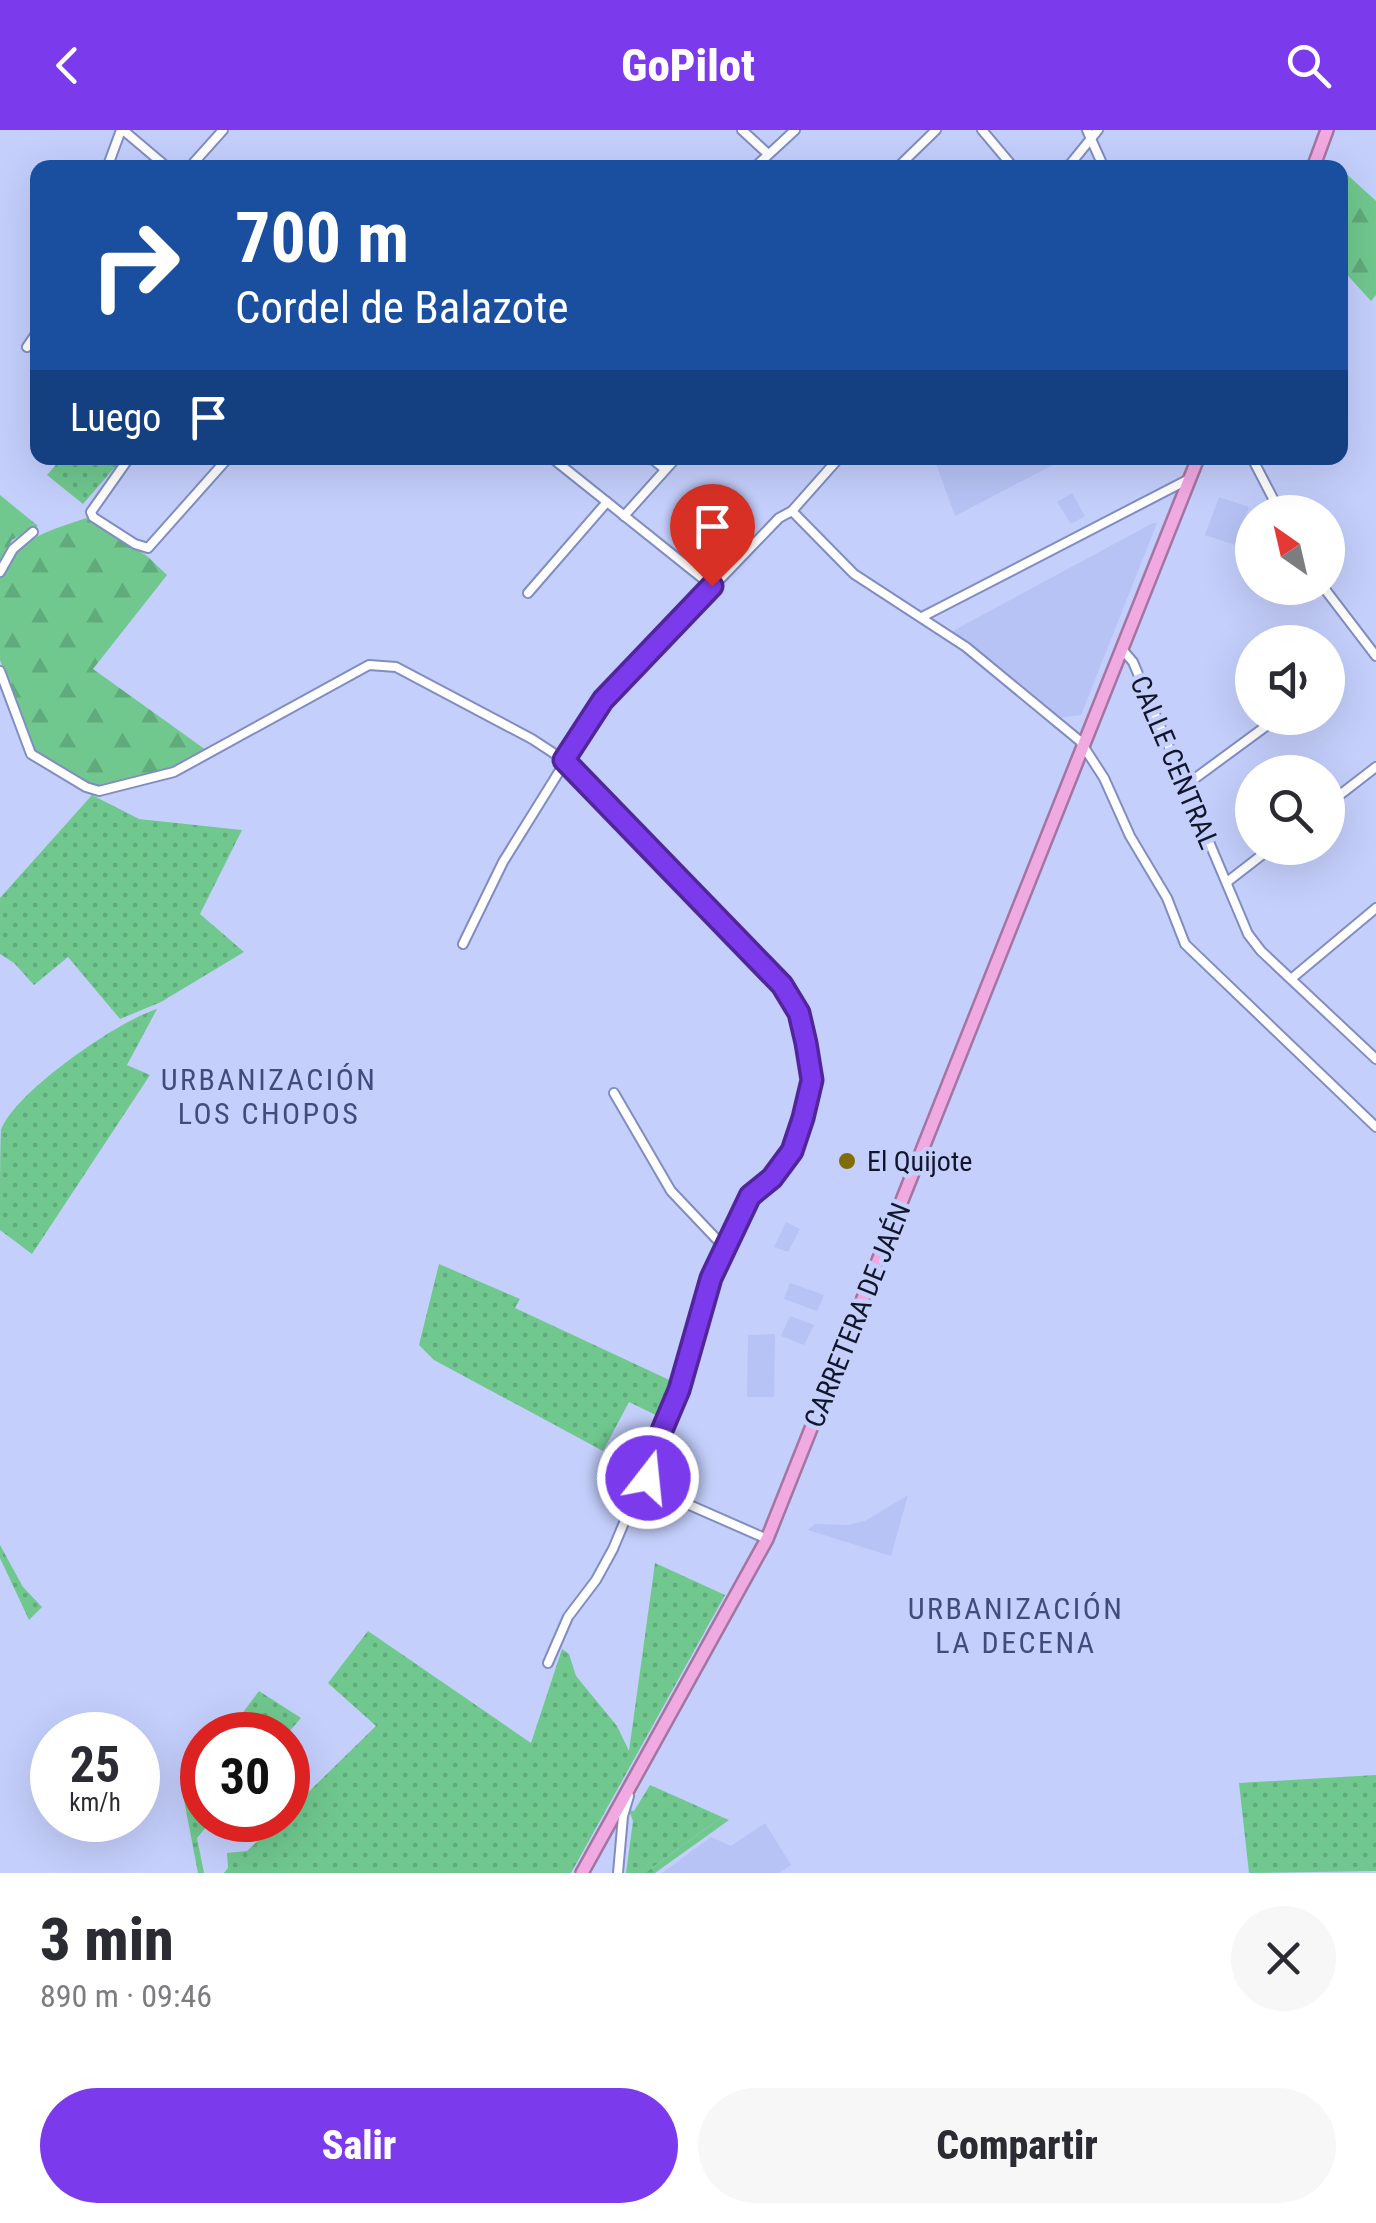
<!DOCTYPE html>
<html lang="es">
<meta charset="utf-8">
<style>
:root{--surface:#fff;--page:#f7f7f7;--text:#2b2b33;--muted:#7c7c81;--accent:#7c3aed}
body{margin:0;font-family:"Roboto Condensed",sans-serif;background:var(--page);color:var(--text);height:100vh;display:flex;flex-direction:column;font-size:38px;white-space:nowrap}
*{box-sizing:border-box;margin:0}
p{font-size:32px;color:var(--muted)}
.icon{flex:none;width:55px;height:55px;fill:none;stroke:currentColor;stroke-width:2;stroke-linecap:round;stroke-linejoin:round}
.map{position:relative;height:1743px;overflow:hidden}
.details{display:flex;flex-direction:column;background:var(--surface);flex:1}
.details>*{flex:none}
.guide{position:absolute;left:30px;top:30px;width:1318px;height:305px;border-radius:20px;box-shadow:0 10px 40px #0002;background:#1a4fa0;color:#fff;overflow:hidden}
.needle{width:65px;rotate:326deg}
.fabs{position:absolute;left:1235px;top:365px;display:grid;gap:20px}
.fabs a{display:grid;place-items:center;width:110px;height:110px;border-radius:50%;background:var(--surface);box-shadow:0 10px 40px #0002;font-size:50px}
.speed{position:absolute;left:30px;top:1582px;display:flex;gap:20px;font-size:50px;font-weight:700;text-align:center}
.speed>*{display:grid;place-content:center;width:130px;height:130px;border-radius:50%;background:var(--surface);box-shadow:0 10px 40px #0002;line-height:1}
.speed small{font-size:25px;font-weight:400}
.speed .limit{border:15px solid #d22;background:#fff;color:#111}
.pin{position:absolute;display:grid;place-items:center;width:85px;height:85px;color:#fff;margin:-102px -42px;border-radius:50% 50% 50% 0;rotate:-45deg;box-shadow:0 0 10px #0007}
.pin .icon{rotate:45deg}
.me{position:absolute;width:110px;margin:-55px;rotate:16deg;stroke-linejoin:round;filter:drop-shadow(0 0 8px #0008)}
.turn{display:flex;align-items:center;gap:35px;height:210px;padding:0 40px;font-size:45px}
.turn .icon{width:130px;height:130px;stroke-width:2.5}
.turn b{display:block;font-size:70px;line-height:85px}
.then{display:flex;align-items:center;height:95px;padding:0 40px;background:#0003;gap:20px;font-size:38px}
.round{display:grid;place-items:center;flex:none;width:105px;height:105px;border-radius:52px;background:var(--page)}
.headline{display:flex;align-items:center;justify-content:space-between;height:170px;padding:0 40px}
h1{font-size:60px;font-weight:800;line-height:75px}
.action{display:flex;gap:20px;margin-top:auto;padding:20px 40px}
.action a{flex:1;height:115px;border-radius:60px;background:var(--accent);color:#fff;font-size:40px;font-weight:800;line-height:115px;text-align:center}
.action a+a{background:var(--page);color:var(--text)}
header{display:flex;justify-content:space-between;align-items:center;height:130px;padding:0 40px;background:var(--accent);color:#fff;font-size:45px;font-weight:800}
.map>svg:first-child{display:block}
.built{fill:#b7c3f5}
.grass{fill:url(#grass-dots)}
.forest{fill:url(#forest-firs)}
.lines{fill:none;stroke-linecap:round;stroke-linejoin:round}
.minor-casing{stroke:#818dc2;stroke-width:12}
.highway-casing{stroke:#a376a2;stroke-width:16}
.minor{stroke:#fff;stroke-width:8}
.highway{stroke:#f1a9e2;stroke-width:11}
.route-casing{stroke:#51269a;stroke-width:25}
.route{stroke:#7c3aed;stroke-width:18}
.poi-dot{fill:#826c07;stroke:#c4cffc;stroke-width:4}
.labels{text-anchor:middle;stroke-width:9;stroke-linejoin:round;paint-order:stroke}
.street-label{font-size:28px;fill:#12162a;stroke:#c4cffc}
.poi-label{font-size:28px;fill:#12162a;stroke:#c4cffc;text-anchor:start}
.neighbourhood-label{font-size:30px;letter-spacing:2.5px;fill:#424c7c;stroke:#c4cffc}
</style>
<header><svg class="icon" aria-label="back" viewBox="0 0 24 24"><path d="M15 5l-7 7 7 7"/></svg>GoPilot<svg class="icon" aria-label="search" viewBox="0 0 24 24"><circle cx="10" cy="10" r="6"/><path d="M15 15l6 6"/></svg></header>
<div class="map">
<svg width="1376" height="1743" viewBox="0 0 1376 1743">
<defs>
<pattern id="grass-dots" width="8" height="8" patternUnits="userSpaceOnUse" patternTransform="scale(2.5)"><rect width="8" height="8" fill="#70c88e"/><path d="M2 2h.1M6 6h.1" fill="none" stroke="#60ab7b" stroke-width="1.8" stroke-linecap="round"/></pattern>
<pattern id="forest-firs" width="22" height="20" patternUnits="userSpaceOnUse" patternTransform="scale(2.5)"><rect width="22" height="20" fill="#70c88e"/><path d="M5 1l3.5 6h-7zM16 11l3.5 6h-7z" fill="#60ab7b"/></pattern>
</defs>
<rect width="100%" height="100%" fill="#c4cffc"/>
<g class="built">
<polygon points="934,328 1066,328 955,386"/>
<polygon points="1072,363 1085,386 1071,394 1057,372"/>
<polygon points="1219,367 1249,377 1235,415 1205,405"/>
<polygon points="1153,393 1157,393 1081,585 1058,588 949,503"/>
<polygon points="786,1092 800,1099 788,1122 774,1117"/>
<polygon points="790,1153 824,1165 817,1181 784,1169"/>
<polygon points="790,1186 814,1195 804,1215 781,1206"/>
<polygon points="775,1204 774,1267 747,1267 748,1205"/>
<polygon points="908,1365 891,1426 808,1400 815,1394 847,1395 865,1391"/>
<polygon points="765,1693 791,1735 779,1743 662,1743 711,1707 731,1716"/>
</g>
<g class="grass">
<polygon points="62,328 123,328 83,374 47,345"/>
<polygon points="92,665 139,689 242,700 200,784 244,822 161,872 120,889 68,827 34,855 14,833 0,824 0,768"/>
<path d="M157,879L127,935L150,945L32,1124L0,1100C0,1078 0,1018 1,1000C15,962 118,891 157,879Z"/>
<polygon points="439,1134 520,1169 515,1178 678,1254 664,1289 629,1272 603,1321 434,1230 419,1215"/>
<polygon points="0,1415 23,1457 42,1477 29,1490 0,1428"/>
<polygon points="655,1433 725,1465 571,1743 224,1743 228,1738 227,1723 247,1721 279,1690 288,1690 288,1682 376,1596 328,1553 368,1501 531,1613 562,1519 569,1524 576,1546 617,1596 629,1621"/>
<polygon points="259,1561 301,1588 286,1605 226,1605"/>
<polygon points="202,1637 202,1690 212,1690 197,1708 204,1743 198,1743 183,1665"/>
<polygon points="1376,1645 1376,1741 1249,1743 1239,1653"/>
<polygon points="650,1655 722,1687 645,1743 626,1743 633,1691 629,1680 634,1681"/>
</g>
<g class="forest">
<polygon points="1340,38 1376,71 1376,165 1371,171 1340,137"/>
<polygon points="0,365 38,396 12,410 0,433"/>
<path d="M86,388L147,426L167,445L93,539L206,620C179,635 119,665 87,654C68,647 50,633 33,622L0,530V446C19,406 48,402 86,388Z"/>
<polygon points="722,1687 729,1690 655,1743 645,1743"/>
</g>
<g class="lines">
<defs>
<g id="minor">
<polyline points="123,0 168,38"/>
<polyline points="742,0 767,23"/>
<polyline points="982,0 1014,38"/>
<polyline points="1087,0 1104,38"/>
<polyline points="107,38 121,0"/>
<polyline points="189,38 223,0"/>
<polyline points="353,38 354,37"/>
<polyline points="754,38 795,0"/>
<polyline points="897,38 936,0"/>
<polyline points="1067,38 1098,0"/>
<polyline points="27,217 38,201"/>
<polyline points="129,328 91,382 93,387 135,414 148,418 228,328"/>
<polyline points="552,328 712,456"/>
<polyline points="651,328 665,339"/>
<polyline points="1252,328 1280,382"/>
<polyline points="792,381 854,444 966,517 1080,611 1104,648 1130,706 1167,768 1185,814 1376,997"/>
<polyline points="624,386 676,328"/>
<polyline points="0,442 13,419 33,402"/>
<polyline points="1324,458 1376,526"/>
<polyline points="528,463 607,372"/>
<polyline points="922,487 1189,349"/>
<polyline points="1121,518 1133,532 1248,804 1261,821 1376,929"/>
<polyline points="0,541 31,624 86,657 99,661 174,642 369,535 396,537 532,609 564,630 782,855 799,883 806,913 812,950 803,989 791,1021 771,1047 750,1067 711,1147 679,1260 649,1331 648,1348 669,1366 767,1409"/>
<polyline points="1328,550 1329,548"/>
<polyline points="1186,655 1277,588"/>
<polyline points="1328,674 1376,637"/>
<polyline points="1227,752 1271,718"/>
<polyline points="463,814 503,732 603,571 779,388 792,381 839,328"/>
<polyline points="1291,849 1376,778"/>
<polyline points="614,963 671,1061 725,1118"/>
<polyline points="548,1533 568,1487 596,1450 613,1419 639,1357 648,1348"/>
<polyline points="618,1743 623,1686 629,1666"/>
</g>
<g id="highway">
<polyline points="1313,38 1327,0"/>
<polyline points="582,1743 767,1409 1198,328"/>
</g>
</defs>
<use href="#minor" class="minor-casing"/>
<use href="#highway" class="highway-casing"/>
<use href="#minor" class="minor"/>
<use href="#highway" class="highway"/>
</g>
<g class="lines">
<defs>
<polyline id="route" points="648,1348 649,1331 679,1260 711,1148 750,1066 772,1048 792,1021 803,988 812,950 806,913 799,883 782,855 564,630 603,570 712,456"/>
</defs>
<use href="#route" class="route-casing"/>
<use href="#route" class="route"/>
</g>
<circle class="poi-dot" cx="847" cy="1031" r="10"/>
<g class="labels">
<g class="street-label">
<text transform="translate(1175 632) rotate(67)" y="10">CALLE CENTRAL</text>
<text transform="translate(857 1185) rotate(-68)" y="10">CARRETERA DE JAÉN</text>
</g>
<g class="poi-label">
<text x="867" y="1041">El Quijote</text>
</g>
<g class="neighbourhood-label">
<text x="269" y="960">URBANIZACIÓN<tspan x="269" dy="34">LOS CHOPOS</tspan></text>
<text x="1016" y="1489">URBANIZACIÓN<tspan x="1016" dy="34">LA DECENA</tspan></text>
</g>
</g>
</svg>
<div class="fabs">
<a><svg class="needle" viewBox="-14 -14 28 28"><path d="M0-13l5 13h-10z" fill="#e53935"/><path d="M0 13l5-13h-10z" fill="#7c7c81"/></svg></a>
<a><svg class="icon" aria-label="sound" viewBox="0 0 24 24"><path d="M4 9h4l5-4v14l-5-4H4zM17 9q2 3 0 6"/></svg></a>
<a><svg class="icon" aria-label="search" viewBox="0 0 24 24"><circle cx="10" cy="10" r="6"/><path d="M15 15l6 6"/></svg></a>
</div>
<div class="speed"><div>25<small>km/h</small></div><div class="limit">30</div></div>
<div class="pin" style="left:712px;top:456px;background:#d93025"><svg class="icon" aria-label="arrive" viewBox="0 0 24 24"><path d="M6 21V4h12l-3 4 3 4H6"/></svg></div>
<svg class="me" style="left:648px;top:1348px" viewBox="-20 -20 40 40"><circle r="17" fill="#7c3aed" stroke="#fff" stroke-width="3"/><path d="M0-11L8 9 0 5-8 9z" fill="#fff"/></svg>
<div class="guide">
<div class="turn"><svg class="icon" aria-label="right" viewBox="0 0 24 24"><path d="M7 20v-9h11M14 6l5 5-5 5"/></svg><div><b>700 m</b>Cordel de Balazote</div></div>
<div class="then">Luego<svg class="icon" aria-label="arrive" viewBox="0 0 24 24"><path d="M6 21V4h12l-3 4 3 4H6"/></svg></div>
</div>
</div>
<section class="details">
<div class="headline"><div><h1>3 min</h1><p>890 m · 09:46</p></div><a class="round"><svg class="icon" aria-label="close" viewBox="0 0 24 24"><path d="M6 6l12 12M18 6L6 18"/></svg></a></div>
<div class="action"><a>Salir</a><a>Compartir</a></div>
</section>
